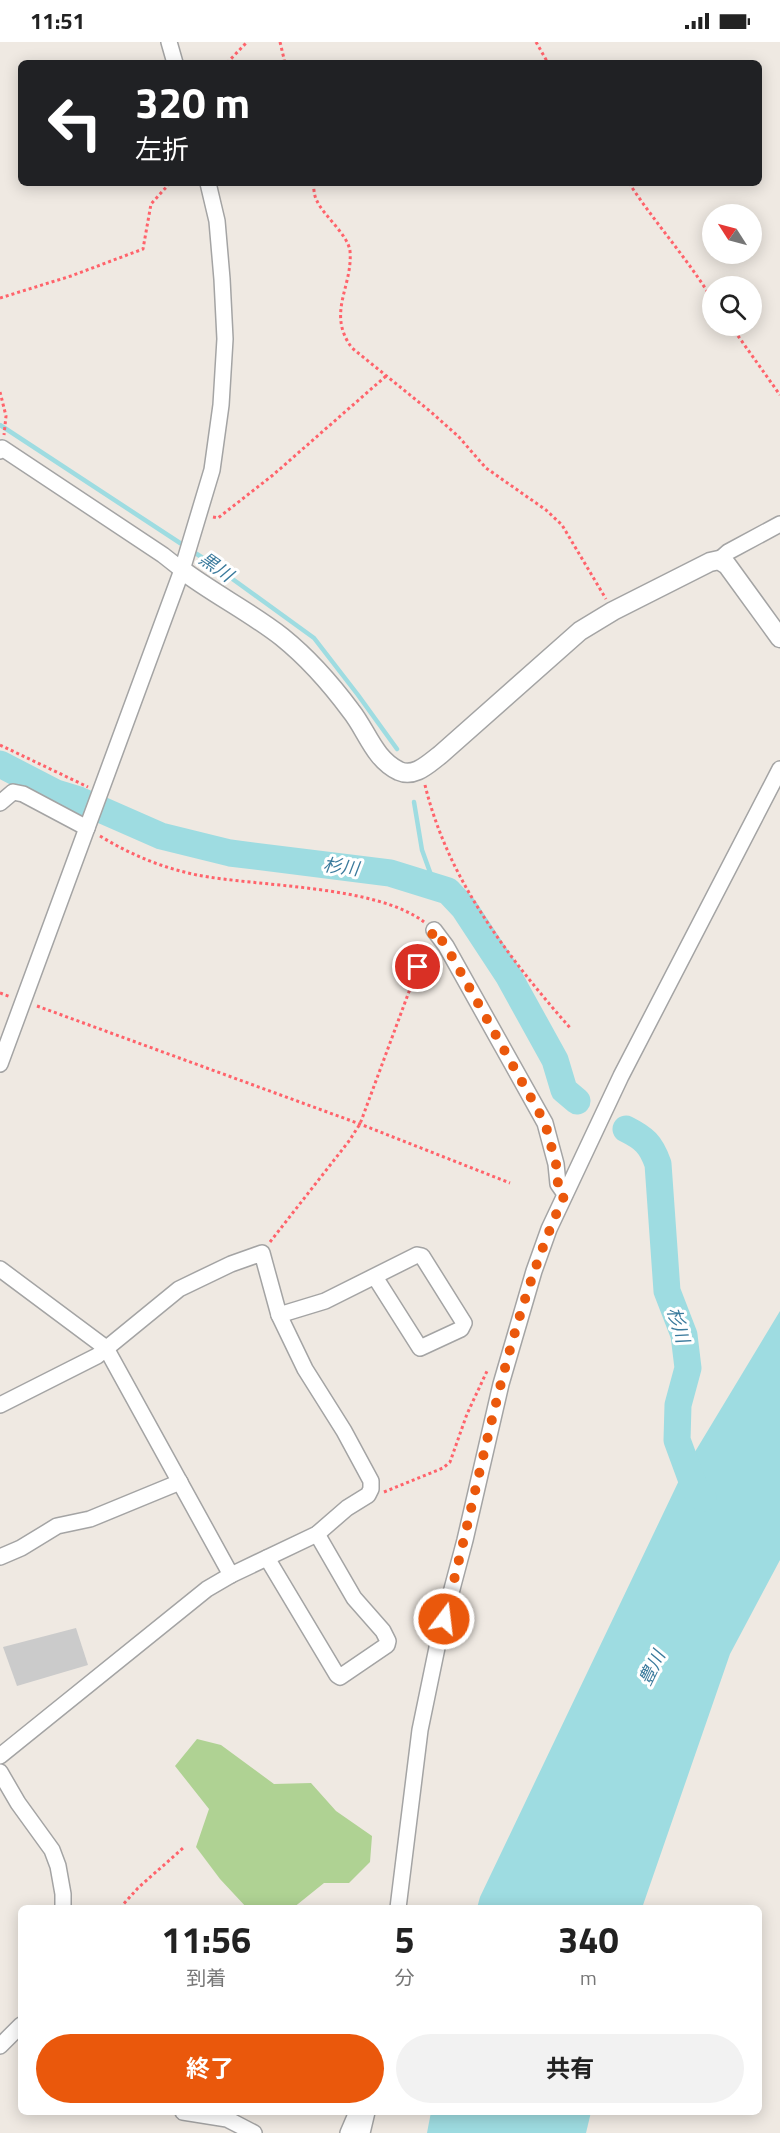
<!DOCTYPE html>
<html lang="ja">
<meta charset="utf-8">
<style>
:root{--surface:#fff;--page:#f2f2f2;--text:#222;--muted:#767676;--accent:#ea580c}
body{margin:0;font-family:"Titillium Web","Noto Sans JP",sans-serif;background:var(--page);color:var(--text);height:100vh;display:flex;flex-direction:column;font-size:22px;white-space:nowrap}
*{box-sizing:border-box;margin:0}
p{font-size:20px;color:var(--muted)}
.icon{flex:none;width:33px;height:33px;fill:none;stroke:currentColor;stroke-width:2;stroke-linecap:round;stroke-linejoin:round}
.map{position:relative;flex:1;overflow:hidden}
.details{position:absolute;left:18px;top:1863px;width:744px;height:210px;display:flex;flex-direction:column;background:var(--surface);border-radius:9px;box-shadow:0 3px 15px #0003}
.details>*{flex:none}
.hud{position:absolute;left:18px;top:18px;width:744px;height:126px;border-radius:9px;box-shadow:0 3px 15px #0003;background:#202124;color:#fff;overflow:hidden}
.needle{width:39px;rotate:306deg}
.controls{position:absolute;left:702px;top:162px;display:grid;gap:12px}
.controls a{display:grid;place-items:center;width:60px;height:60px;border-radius:50%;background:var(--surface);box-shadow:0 3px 15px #0003;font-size:30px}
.pin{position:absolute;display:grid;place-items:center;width:51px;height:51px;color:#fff;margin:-26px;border:3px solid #fff;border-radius:50%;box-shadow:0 2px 6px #0007}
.me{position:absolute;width:66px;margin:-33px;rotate:15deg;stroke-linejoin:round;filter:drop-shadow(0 0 4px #0008)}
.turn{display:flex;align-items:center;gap:21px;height:126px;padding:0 18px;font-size:27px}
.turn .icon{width:78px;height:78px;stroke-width:2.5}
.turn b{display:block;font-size:42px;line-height:51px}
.eta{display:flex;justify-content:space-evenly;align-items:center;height:102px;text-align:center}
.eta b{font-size:36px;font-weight:700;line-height:42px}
.button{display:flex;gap:12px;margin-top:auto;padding:12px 18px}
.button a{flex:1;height:69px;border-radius:36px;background:var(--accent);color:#fff;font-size:24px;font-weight:700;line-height:69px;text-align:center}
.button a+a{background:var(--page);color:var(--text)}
.status{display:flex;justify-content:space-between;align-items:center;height:42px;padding:0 30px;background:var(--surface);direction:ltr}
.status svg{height:16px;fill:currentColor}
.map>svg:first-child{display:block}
.religious{fill:#cbcbcb}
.forest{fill:#afd293}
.water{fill:#9edce1}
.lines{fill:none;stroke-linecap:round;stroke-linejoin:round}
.stream{stroke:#9edce1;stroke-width:4.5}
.river{stroke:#9edce1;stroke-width:27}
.minor-casing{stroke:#a4a4a4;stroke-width:18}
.tertiary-casing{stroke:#a4a4a4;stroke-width:21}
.path{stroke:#ff636b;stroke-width:3;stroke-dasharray:3 3;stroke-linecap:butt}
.minor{stroke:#fff;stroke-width:15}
.tertiary{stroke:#fff;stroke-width:18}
.route{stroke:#ea580c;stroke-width:10;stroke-dasharray:0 18}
.labels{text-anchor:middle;stroke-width:6;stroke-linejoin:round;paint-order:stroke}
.water-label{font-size:18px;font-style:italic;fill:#3a7a9c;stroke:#fff}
</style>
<div class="status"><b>11:51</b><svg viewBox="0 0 49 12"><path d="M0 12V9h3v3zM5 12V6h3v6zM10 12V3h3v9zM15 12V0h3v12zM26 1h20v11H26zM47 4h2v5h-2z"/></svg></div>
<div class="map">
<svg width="780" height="2091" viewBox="0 0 780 2091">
<rect width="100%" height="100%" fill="#efe9e2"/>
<polygon class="religious" points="76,1586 88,1623 17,1644 3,1605"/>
<polygon class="forest" points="197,1697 221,1703 274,1742 311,1741 336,1769 372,1794 370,1820 349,1841 324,1841 293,1866 247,1866 220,1837 196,1805 209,1767 175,1724"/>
<g class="water">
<polygon points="780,1269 780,1518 730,1612 642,1866 477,1866 480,1855 684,1428"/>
<polygon points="431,2070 591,2070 586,2091 427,2091"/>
</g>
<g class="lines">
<g class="stream">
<polyline points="0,383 209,520 314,596 358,653 397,707"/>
<polyline points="414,760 422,808 435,844"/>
</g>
<g class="river">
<polyline points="0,722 56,751 79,758 161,794 230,811 390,831 448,849 464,866 508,933 555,1018 564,1048 577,1059"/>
<path d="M626,1087C644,1096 651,1102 658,1122L667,1249L684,1293L688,1326L678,1363L677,1398L695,1447L703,1456"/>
</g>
<defs>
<g id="minor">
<polyline points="169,0 175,21"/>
<polyline points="0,409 2,406 163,513 182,528"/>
<polyline points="719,518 728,510 780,482"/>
<polyline points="0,761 13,750 23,752 87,786"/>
<polyline points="434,888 446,904 545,1081 556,1122 558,1142 565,1152"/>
<polyline points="0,1022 182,528 212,428 221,363 225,297 222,237 217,179 208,141"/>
<polyline points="0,1227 106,1306 231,1533"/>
<polyline points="279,1273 325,1259 417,1213 422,1214 464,1281 461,1287 420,1306 375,1235"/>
<polyline points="0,1363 97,1314 179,1247 231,1222 262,1211 279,1273 305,1327 344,1389 371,1439 371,1447 368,1453 347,1466 317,1492 231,1533 207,1547 0,1714"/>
<polyline points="0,1515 21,1506 57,1484 90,1477 180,1440"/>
<polyline points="267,1516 337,1633 340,1635 387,1603 388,1599 383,1589 354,1556 317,1492"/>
<polyline points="0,1730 18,1761 52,1808 58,1824 63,1852 63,1866"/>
<polyline points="398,1866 420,1688 439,1596 465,1498 501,1342 534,1229 549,1187 621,1034 780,727"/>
<polyline points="0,2004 21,1983"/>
<polyline points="183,2070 227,2077 254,2091"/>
<polyline points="348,2091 357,2070"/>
<polyline points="362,2091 367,2070"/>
</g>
<path id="tertiary" d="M182,528C214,552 250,570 282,595C308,616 331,642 351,669C367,689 374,717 399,729C415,736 429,721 440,713L580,589L613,569L710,520L719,518L727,523L780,596"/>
</defs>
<use href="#minor" class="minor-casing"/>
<use href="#tertiary" class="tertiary-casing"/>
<g class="path">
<polyline points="280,0 285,21"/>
<polyline points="536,0 548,21"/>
<polyline points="227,21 247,0"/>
<path d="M313,141C314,147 314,154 317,159C324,174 348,193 350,209C353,245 326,271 352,306L431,370L458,394L486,426L546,468L562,483L606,557"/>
<path d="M629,141C655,181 687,216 712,257"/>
<polyline points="0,256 71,234 143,207 151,162 170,141"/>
<polyline points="731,284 780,353"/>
<polyline points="0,350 6,374 4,393"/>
<polyline points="213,475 218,476 273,433 386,334"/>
<polyline points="0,703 88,745"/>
<path d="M425,743C448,838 508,915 571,987"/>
<path d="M100,794C131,813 163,826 197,833C259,845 376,843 424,880"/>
<polyline points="0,951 11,955"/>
<polyline points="37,964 360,1082 510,1141"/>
<polyline points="270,1200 349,1099 360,1082 427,901"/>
<polyline points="384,1450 443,1426 450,1420 467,1372 488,1327"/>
<polyline points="120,1866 138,1846 183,1806"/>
</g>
<use href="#minor" class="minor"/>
<use href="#tertiary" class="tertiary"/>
</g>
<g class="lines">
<path class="route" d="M418,925L434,888L446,904L545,1081L556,1122L558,1142L565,1152C504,1286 482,1435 444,1577"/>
</g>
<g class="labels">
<g class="water-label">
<text transform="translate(216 525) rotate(35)" y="6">黒川</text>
<text transform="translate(341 825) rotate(7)" y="6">杉川</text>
<text transform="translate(678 1283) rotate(73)" y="6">杉川</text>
<text transform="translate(652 1626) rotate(-64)" y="6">豊川</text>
</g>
</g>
</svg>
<div class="controls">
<a><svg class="needle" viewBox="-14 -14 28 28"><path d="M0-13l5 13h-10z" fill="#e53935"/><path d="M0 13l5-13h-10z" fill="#767676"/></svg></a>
<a><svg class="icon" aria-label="search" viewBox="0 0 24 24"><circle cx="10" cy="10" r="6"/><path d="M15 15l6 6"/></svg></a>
</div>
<div class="pin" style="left:418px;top:925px;background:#d93025"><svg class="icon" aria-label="arrive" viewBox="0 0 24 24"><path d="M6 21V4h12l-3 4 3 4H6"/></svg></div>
<svg class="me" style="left:444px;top:1577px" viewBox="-20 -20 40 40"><circle r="17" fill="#ea580c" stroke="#fff" stroke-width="3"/><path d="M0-11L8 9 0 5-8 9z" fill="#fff"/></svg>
<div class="hud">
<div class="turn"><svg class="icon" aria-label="left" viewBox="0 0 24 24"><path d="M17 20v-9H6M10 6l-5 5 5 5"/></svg><div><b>320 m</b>左折</div></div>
</div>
<section class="details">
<div class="eta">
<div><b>11:56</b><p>到着</p></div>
<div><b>5</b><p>分</p></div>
<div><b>340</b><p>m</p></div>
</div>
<div class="button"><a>終了</a><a>共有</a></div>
</section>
</div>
